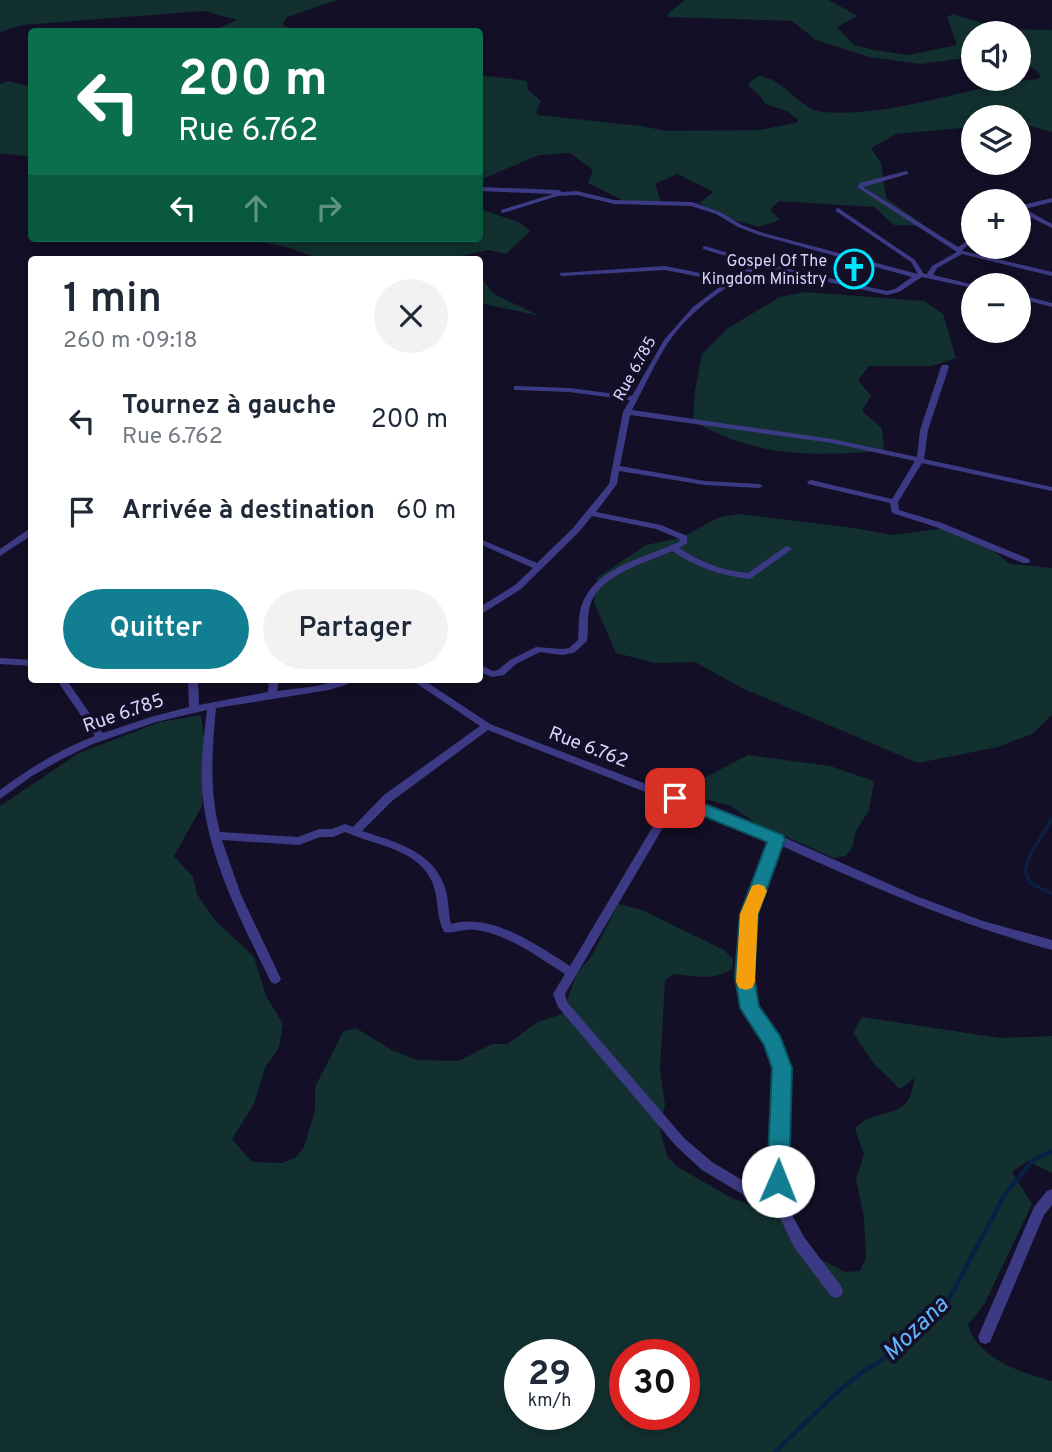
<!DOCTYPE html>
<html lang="fr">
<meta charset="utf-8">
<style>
:root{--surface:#fff;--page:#f2f2f3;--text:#1f2937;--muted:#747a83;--accent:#117e91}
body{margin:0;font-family:Overpass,sans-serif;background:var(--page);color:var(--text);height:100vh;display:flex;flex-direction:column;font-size:26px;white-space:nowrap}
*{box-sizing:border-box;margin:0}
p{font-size:23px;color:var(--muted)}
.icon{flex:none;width:38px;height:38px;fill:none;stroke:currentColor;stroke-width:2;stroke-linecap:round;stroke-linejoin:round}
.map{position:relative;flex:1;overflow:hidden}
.sheet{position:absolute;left:28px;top:256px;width:455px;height:427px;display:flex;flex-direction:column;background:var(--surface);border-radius:7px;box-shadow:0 4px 10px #0003}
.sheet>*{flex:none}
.top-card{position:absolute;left:28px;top:28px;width:455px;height:214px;border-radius:7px;box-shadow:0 4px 10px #0003;background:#0b6e4f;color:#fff;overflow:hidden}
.buttons{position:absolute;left:961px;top:21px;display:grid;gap:14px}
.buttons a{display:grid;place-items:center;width:70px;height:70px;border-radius:50%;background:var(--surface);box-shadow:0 4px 10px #0003;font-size:35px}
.speed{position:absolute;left:504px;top:1339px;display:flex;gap:14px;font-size:35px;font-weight:700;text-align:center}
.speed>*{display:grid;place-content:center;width:91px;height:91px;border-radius:50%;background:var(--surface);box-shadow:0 4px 10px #0003;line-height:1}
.speed small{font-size:18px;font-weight:400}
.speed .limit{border:10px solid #d22;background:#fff;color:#111}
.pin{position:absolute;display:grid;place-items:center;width:60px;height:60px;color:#fff;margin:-30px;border-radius:14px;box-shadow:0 4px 10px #0006}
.me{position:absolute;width:77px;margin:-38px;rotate:1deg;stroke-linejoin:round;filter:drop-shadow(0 0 5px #0008)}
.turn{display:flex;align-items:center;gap:24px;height:147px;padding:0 35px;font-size:32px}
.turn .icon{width:91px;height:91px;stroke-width:2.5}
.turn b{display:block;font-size:49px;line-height:60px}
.lanes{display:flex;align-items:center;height:66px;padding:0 35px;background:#0003;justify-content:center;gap:35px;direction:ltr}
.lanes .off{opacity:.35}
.round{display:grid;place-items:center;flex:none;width:74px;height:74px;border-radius:37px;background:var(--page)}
.headline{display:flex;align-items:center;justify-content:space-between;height:119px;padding:0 35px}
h1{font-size:42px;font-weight:600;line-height:52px}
.primary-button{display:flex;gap:14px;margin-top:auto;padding:14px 35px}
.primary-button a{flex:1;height:80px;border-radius:42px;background:var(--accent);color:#fff;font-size:28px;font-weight:600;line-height:80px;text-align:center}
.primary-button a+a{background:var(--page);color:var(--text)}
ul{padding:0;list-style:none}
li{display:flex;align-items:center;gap:21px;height:91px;padding:0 35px}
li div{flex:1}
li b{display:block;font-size:26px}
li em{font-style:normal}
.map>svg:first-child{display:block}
.green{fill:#12302f;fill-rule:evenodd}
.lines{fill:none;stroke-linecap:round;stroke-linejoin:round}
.stream-far1{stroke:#0a1f44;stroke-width:3.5}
.stream{stroke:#0a1f44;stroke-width:4.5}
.street{fill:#3d3a85;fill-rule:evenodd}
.route{fill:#117e91;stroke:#0b525e;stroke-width:2}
.slow{fill:#f59e0b}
.labels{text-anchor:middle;stroke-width:7;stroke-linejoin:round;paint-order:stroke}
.far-poi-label{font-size:16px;fill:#d9d4ff;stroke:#130f26;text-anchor:end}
.far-street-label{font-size:16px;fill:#d9d4ff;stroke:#130f26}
.street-label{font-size:19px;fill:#d9d4ff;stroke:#130f26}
.near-water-label{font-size:24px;font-style:italic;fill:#62b6ff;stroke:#130f26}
</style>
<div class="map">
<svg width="1052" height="1452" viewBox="0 0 1052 1452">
<rect width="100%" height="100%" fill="#130f26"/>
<g class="green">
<polygon points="0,0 337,0 287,17 282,25 298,31 213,31 237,20 204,11 22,25 0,32"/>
<path d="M685,0H828L858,16L837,27L854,45L874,50L908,55L957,45L947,17L953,14L1001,29L1052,30V132L1019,123L1018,117H973V127L896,134L871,148L881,163L886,198L925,226L894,225L874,207L779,201L770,210L780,220L759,227L723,217L699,203L714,192L677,174L655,184L662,204L626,202L588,183L593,170L570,153L539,155L482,179L480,184V75L527,81L528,90L541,101L536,112L538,115L641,126L667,131L760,130L796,123L798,120L787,111L765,104L762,98L749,86V83L758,76C785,78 799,110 823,112C891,118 969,86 1037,79L1041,76L1036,70L1019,63L1018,33H973V57L921,64L869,57L816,40L792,21L669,17L667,14Z"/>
<polygon points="8,81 31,87 31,157 0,153 0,84"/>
<polygon points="480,209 521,223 530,231 506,254 488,250 462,256 460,259 320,259 290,248 244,238 480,238"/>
<polygon points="480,277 494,294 540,316 480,303"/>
<path d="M805,292L924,301L943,314L956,358L932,366H869L858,380L871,396L862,411L882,428L884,451C813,456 757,458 693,421L695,391L702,354L728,328L780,297Z"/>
<polygon points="739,514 854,528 892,535 946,528 984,543 1010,564 1052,568 1052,715 1032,734 998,747 918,763 742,688 695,662 655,663 616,653 594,602 597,578 646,545 680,538 720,517"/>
<path d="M201,715L204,738L202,806L174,856L193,877L197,894L214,919L254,957L266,996L283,1024L279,1047L265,1068L254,1104L232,1139L252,1162L282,1163L296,1157L304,1147L315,1111V1087L343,1032L356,1028L392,1050L417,1060L459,1061L492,1044H507L538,1022L562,1014L577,973L591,957L618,904L642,910L724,950L733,959L732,969C713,981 694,976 673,974L665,981L660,1069L665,1105L660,1130L667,1156L676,1166L730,1197L787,1221L816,1257L845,1272L860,1271L866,1258L864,1218L856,1179L864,1154L855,1129C869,1111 897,1117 908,1100C912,1094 913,1085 915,1078L900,1089L874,1064L853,1033L862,1017L1000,1038L1052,1036V1173L1028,1161L1012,1172L1032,1204L985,1303L968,1325C978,1359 1020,1372 1052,1381V1452H0V806L79,753L160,722ZM520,1354H579V1414H520ZM625,1354H684V1414H625Z"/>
<polygon points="748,755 830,766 874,781 869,810 856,831 852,848 846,856 834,858 757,824 731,806 697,797 692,790 704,778"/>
</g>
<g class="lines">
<polyline class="stream-far1" points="1052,819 1031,853 1025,870 1030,883 1052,894"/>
<polyline class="stream" points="775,1452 834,1395 861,1373 901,1348 950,1297 1004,1196 1033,1160 1052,1151"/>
<g class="street">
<path d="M906,171L908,172V174L863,187L958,247L973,237V242L962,250L963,251L1052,272V276L962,254L937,268L933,275L975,285H973V288L922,277L899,292L887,295L761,267C726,286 691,309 668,343C654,364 644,388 632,410L832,439L917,457L920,430L941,367L942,365H948L949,367L928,430L924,459L1052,487V491L922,463L898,502L899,510L942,523L1029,559L1030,561L1029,563H1023L936,527L892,513L890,503L808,484L807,482L811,480L892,499L915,461L832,443L630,415L620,466L705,481L759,484L763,486L759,488L705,485L619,471L617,484L596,512L661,525L687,536V543L679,548C700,562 723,571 748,573L785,547L788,546L792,549L750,579C721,576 696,567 672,551C647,562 607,573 593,598C586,611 589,627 587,641L575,652L572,653L562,655L540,652L516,664L504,675L492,677L480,672V665L493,671L498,670L510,660L536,647L562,649L569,648L578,640C579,631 578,621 580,612C589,568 645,558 679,542L680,539L656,529L592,516L579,532L521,589L483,613L480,614V607L515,585L533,568L480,544V539L537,563L573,528L609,484L623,412L630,400L569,392L517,390H514V386L569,388L632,396L664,340L693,307L726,282L665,270L562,276L560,275V273L665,266L730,279L755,265L703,249V247L705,246L762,263L887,291L895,289L912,277L759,235L738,227L716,214L691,206L614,204L577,195L558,196L503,213L501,212V210L553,194L480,191V187L559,190L562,192L577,191L614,200L692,202L720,212L742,225L763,233L918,274L911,262L836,211V209L838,208L915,260L924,274H927L932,266L957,252L857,187L860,183Z"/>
<polygon points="995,196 999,196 1009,201 1002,201 995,198"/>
<polygon points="1052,198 1052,202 1025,209 1052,224 1052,228 1018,211 1018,206"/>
<polygon points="1018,294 1052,303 1052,307 1018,298"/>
<polygon points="29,529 32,529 32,535 0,556 0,549"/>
<polygon points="0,658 32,660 32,666 0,664"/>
<path d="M56,679H66L103,733L151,717L189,707L188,679H198L199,705L268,692L269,679H279L277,691L317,686L342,679H356C349,685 338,687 329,690L216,708C212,750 209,791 220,832L298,837L319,829H332L345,824L353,827L384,795L480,726L410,679H422L490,724L781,836L916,896L983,921L1052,940V950C957,924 869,886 780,845L754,914L751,977L755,1007L777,1038L788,1068L784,1181L790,1211L804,1237L841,1286L843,1291L841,1296L836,1298L831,1296L794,1247L779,1216L702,1170L676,1146L558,1007L553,994L565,974C538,957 508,934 476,930C465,928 454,934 444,932C436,917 439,900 433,884C420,849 374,845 345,832L333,837H320L299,845L222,840L241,895L281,979L279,982L275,984L271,982C244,927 213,868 204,807C199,775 203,742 207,710L156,722L93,744L62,759L32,776L0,799V790C30,768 60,749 95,736ZM488,730L668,801L570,966C536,945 492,912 451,924C448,913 449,902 446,891C436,852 396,842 362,831L392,801ZM677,804L771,841L744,914L739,977L743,1008L768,1044L776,1068L772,1181L775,1200L712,1162L684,1138L567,1002L565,994Z"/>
<polygon points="1052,1189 1052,1205 1044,1215 990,1342 985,1344 980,1342 978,1337 1034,1207 1047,1191"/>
</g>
</g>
<polygon class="route" points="675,792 783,835 785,839 758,914 754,977 759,1006 780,1036 792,1068 789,1181 786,1188 778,1191 771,1188 767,1181 772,1068 764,1045 740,1008 735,977 740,914 767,842 669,802 667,798 669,793"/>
<polygon class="slow" points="758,884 764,886 767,891 758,914 755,982 752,988 746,990 739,988 736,982 740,914 752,886"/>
<defs>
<symbol id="church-ring" viewBox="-11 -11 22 22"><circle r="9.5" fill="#130f26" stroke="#00e5ff" stroke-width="1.5"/><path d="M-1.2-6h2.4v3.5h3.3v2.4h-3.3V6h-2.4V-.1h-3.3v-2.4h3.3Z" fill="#00e5ff"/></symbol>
</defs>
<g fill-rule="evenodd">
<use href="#church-ring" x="832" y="247" width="44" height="44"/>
</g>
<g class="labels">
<g class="far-poi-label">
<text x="827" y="266">Gospel Of The<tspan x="827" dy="18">Kingdom Ministry</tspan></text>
</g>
<g class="far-street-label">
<text transform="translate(634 368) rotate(-61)" y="6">Rue 6.785</text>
</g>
<g class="street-label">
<text transform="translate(123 712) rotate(-19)" y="7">Rue 6.785</text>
<text transform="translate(589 746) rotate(21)" y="7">Rue 6.762</text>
</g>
<g class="near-water-label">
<text transform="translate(915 1328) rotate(-44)" y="8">Mozana</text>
</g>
</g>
</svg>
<div class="buttons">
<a><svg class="icon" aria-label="sound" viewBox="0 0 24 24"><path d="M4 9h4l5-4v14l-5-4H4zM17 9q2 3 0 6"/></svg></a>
<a><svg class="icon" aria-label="layers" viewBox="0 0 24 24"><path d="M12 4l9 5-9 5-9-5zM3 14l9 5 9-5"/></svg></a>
<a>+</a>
<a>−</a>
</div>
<div class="speed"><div>29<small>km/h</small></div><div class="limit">30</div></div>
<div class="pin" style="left:675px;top:798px;background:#d93025"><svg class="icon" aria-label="arrive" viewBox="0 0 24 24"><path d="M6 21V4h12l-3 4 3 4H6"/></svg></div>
<svg class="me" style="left:778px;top:1181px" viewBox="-20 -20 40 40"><circle r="19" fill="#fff"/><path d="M0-13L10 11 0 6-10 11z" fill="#117e91"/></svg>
<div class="top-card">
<div class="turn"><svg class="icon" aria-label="left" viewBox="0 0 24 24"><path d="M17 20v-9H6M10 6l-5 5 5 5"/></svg><div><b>200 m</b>Rue 6.762</div></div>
<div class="lanes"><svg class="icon" aria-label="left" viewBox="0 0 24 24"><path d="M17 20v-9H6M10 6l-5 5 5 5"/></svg><svg class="icon off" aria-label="ahead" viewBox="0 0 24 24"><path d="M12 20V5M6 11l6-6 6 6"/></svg><svg class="icon off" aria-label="right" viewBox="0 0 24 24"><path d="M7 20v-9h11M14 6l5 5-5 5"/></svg></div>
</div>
<section class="sheet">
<div class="headline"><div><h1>1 min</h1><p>260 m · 09:18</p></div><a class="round"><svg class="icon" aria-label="close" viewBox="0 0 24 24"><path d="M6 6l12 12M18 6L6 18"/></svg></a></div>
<ul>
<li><svg class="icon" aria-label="left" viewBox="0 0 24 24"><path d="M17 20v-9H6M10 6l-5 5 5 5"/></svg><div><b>Tournez à gauche</b><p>Rue 6.762</p></div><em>200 m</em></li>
<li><svg class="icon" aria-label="arrive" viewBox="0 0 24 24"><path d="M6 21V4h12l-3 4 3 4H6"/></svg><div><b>Arrivée à destination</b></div><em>60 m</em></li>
</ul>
<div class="primary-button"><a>Quitter</a><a>Partager</a></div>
</section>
</div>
